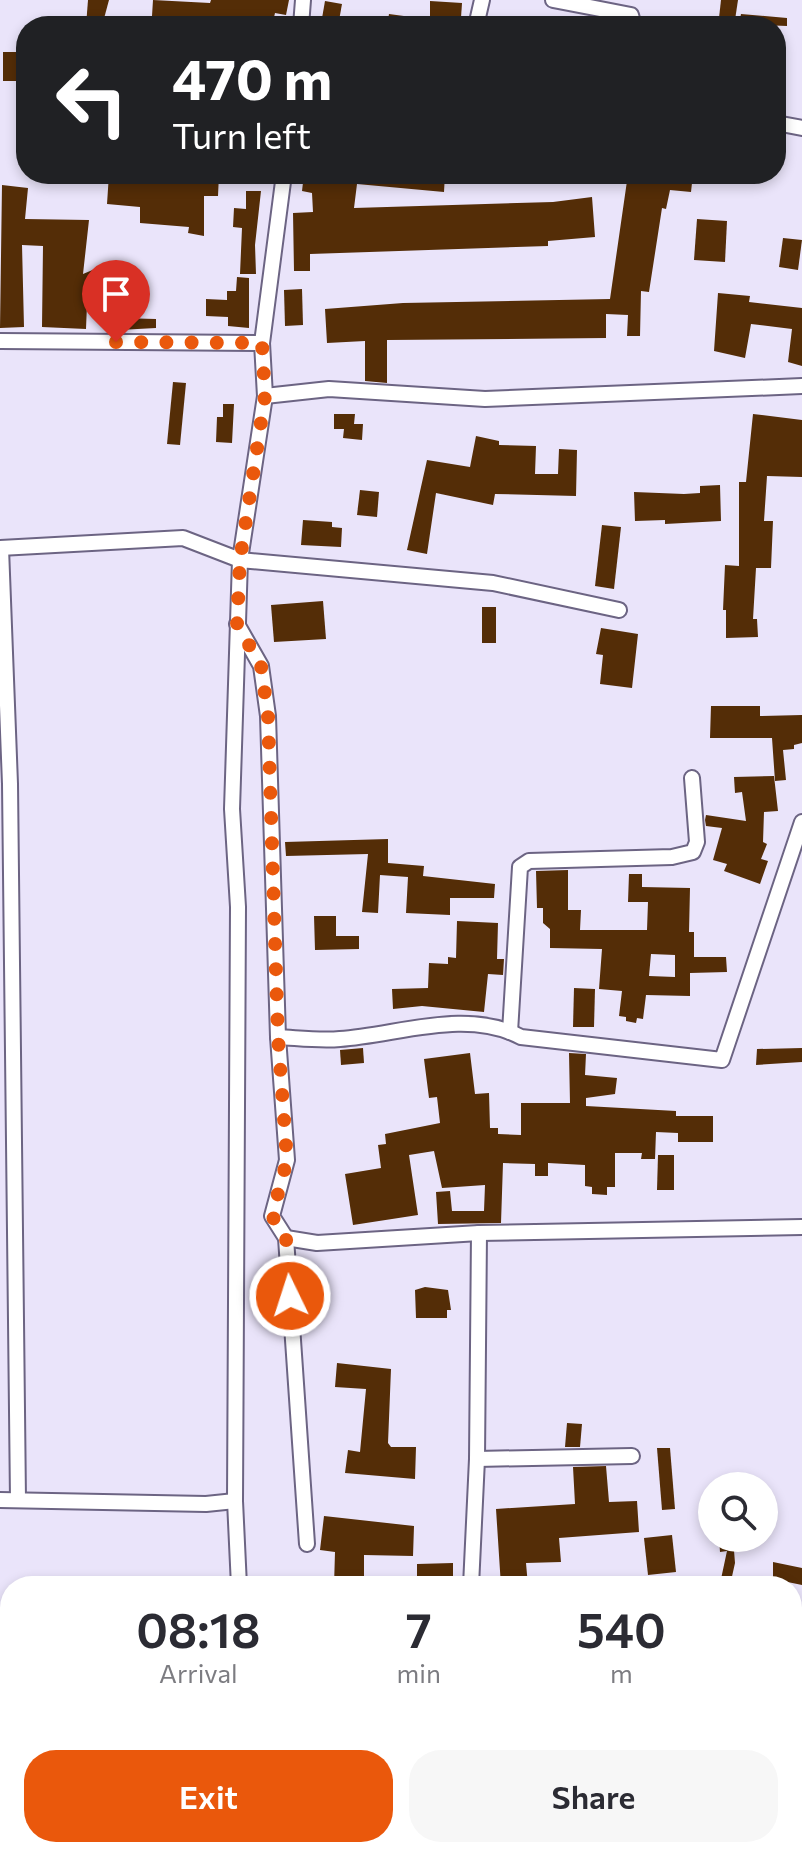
<!DOCTYPE html>
<style>
:root{--surface:#fff;--page:#f7f7f7;--text:#2b2b33;--muted:#7c7c81;--accent:#ea580c}
body{margin:0;font-family:Commissioner,sans-serif;background:var(--page);color:var(--text);height:100vh;display:flex;flex-direction:column;font-size:30px;white-space:nowrap}
*{box-sizing:border-box;margin:0}
p{font-size:26px;color:var(--muted)}
.icon{flex:none;width:44px;height:44px;fill:none;stroke:currentColor;stroke-width:2;stroke-linecap:round;stroke-linejoin:round}
.map{position:relative;flex:1;overflow:hidden}
.panel{position:absolute;left:0px;top:1576px;width:802px;height:282px;display:flex;flex-direction:column;background:var(--surface);border-radius:32px 32px 0 0;box-shadow:0 4px 12px #0003}
.panel>*{flex:none}
.banner{position:absolute;left:16px;top:16px;width:770px;height:168px;border-radius:32px;box-shadow:0 4px 12px #0003;background:#202124;color:#fff;overflow:hidden}
.buttons{position:absolute;left:698px;top:1472px;display:grid;gap:16px}
.buttons a{display:grid;place-items:center;width:80px;height:80px;border-radius:50%;background:var(--surface);box-shadow:0 4px 12px #0003;font-size:40px}
.pin{position:absolute;display:grid;place-items:center;width:68px;height:68px;color:#fff;margin:-82px -34px;border-radius:50% 50% 50% 0;rotate:-45deg;box-shadow:0 0 8px #0007}
.pin .icon{rotate:45deg}
.me{position:absolute;width:88px;margin:-44px;rotate:356deg;stroke-linejoin:round;filter:drop-shadow(0 0 6px #0008)}
.turn{display:flex;align-items:center;gap:28px;height:168px;padding:0 24px;font-size:36px}
.turn .icon{width:104px;height:104px;stroke-width:2.5}
.turn b{display:block;font-size:56px;line-height:68px}
.eta{display:flex;justify-content:space-evenly;align-items:center;height:136px;text-align:center}
.eta b{font-size:48px;font-weight:600;line-height:56px}
.action{display:flex;gap:16px;margin-top:auto;padding:16px 24px}
.action a{flex:1;height:92px;border-radius:32px;background:var(--accent);color:#fff;font-size:32px;font-weight:600;line-height:92px;text-align:center}
.action a+a{background:var(--page);color:var(--text)}
.map>svg:first-child{display:block}
.building{fill:#542d07;fill-rule:evenodd}
.lines{fill:none;stroke-linecap:round;stroke-linejoin:round}
.minor-casing{stroke:#6c6483;stroke-width:18}
.minor{stroke:#fff;stroke-width:14}
.route{stroke:#ea580c;stroke-width:14;stroke-dasharray:0 25.2}
</style>
<div class="map">
<svg width="802" height="1857" viewBox="0 0 802 1857">
<rect width="100%" height="100%" fill="#eae4fa"/>
<g class="building">
<polygon points="88,0 109,0 102,26 86,26"/>
<polygon points="153,0 210,3 211,0 289,0 286,15 275,13 272,26 237,21 236,25 224,23 224,26 129,26 129,17 152,16"/>
<polygon points="721,0 738,0 735,20 719,18"/>
<polygon points="325,1 342,4 338,26 321,24"/>
<polygon points="430,1 462,3 461,18 430,16"/>
<polygon points="389,14 426,19 425,26 387,26"/>
<polygon points="741,14 787,18 787,26 739,24"/>
<polygon points="3,52 16,52 16,68 26,68 26,81 3,81"/>
<polygon points="109,174 183,174 182,178 219,174 218,196 204,196 204,236 188,233 189,227 140,223 140,207 107,204"/>
<polygon points="304,174 445,174 444,192 357,184 354,208 553,202 592,197 595,237 548,241 548,246 310,254 310,271 294,271 293,213 313,212 312,193 302,191"/>
<polygon points="628,174 693,174 691,192 670,190 666,209 662,208 649,292 641,291 640,336 627,336 628,315 606,314 606,338 387,340 387,383 365,381 365,341 327,343 325,309 403,303 610,299"/>
<polygon points="2,185 28,188 25,219 89,220 83,274 102,266 100,301 87,304 86,329 42,327 43,246 22,245 24,327 0,328"/>
<polygon points="246,191 261,191 255,245 256,274 240,274 242,228 233,227 234,208 246,209"/>
<polygon points="697,219 727,221 725,262 694,260"/>
<polygon points="783,238 802,240 798,270 779,267"/>
<polygon points="237,277 249,278 249,328 228,326 228,317 206,316 206,299 227,300 227,291 236,291"/>
<polygon points="302,289 303,325 285,326 284,290"/>
<polygon points="718,293 750,296 749,302 802,308 802,366 788,362 792,329 751,324 745,358 714,351"/>
<polygon points="119,318 156,319 156,328 119,330"/>
<polygon points="173,382 186,383 180,445 167,444"/>
<polygon points="223,404 234,404 232,443 216,442 217,417 223,417"/>
<polygon points="334,414 355,414 354,424 363,424 362,440 343,438 344,429 334,429"/>
<polygon points="753,414 802,420 802,477 767,476 764,521 773,521 771,568 756,568 753,619 757,619 758,637 726,638 726,610 723,610 725,565 739,566 739,482 746,482"/>
<polygon points="476,436 499,441 499,445 536,446 535,474 558,474 559,449 577,450 576,496 495,494 493,505 436,493 427,554 407,550 427,460 470,467"/>
<polygon points="720,485 721,521 665,524 665,520 635,521 634,492 684,494 700,493 700,486"/>
<polygon points="360,490 379,492 377,517 357,515"/>
<polygon points="303,520 332,522 332,527 342,528 341,547 301,545"/>
<polygon points="602,525 621,527 614,589 595,586"/>
<polygon points="323,601 326,639 274,642 271,605"/>
<rect x="482" y="607" width="14" height="36"/>
<polygon points="601,628 638,634 632,688 600,684 603,655 596,654"/>
<polygon points="711,706 760,706 760,716 802,715 802,743 794,745 794,749 783,750 786,780 775,781 772,738 710,738"/>
<polygon points="774,776 778,811 764,812 763,842 767,844 761,859 768,861 760,884 724,871 727,864 713,860 722,828 706,826 705,820 706,815 746,821 742,792 735,793 734,777"/>
<polygon points="388,839 388,863 424,866 423,876 495,884 494,898 450,898 450,915 406,913 408,877 380,875 378,913 362,912 368,854 286,856 285,842"/>
<path d="M568,870V910H581L580,930H647L648,902H628L629,874H642V887L690,888L689,932H694V957H726L727,972L690,973V996L646,995L643,1019L637,1018L636,1023L626,1021V1017L619,1016L622,991L599,989L602,949L550,948V929L543,923V908H537L536,871ZM651,954L675,955V977L649,976Z"/>
<polygon points="314,916 336,916 336,936 359,936 359,949 315,950"/>
<polygon points="457,921 498,923 497,959 504,959 503,975 488,974 484,1012 422,1006 393,1009 392,989 428,988 429,963 448,964 448,957 456,958"/>
<polygon points="574,988 595,989 594,1027 573,1027"/>
<polygon points="363,1048 364,1063 341,1065 340,1050"/>
<polygon points="802,1048 802,1062 756,1065 757,1049"/>
<polygon points="470,1053 475,1094 489,1093 490,1128 498,1128 498,1134 521,1135 521,1103 570,1103 569,1053 586,1054 585,1075 617,1078 615,1094 586,1098 586,1106 676,1111 676,1116 713,1116 713,1142 678,1142 678,1133 656,1132 655,1159 641,1159 642,1153 615,1153 615,1187 607,1187 607,1195 592,1194 592,1187 585,1186 585,1165 548,1163 548,1176 535,1176 535,1164 503,1163 501,1223 438,1224 436,1192 450,1191 452,1211 484,1211 485,1185 442,1188 434,1151 409,1155 418,1215 353,1225 345,1174 381,1168 378,1145 386,1144 385,1134 440,1123 437,1097 429,1098 424,1059"/>
<polygon points="658,1155 674,1155 674,1190 657,1190"/>
<polygon points="425,1287 448,1290 451,1310 447,1310 447,1318 416,1318 415,1290"/>
<polygon points="337,1363 391,1369 388,1443 391,1447 416,1447 415,1479 345,1473 348,1450 360,1452 366,1389 335,1387"/>
<polygon points="567,1423 582,1424 580,1447 565,1447"/>
<polygon points="657,1448 670,1448 675,1509 662,1510"/>
<polygon points="606,1466 609,1502 637,1501 639,1532 559,1538 561,1562 526,1563 528,1586 501,1586 496,1509 575,1504 573,1467"/>
<polygon points="324,1516 414,1526 413,1556 364,1555 364,1586 334,1586 335,1552 320,1550"/>
<polygon points="672,1535 676,1572 648,1575 644,1538"/>
<polygon points="719,1538 733,1538 735,1563 731,1581 721,1579 727,1551 720,1552"/>
<polygon points="773,1562 802,1568 802,1585 773,1579"/>
<polygon points="453,1563 453,1586 417,1586 417,1564"/>
</g>
<g class="lines">
<defs>
<g id="minor">
<polyline points="553,0 631,15 634,26"/>
<polyline points="301,26 303,0"/>
<polyline points="476,26 482,0"/>
<polyline points="776,123 802,128"/>
<polyline points="0,341 262,343"/>
<polyline points="265,396 329,389 485,399 802,386"/>
<polyline points="0,548 183,538 240,560 265,396 262,343 284,174"/>
<polyline points="1,548 10,784 18,1500"/>
<polyline points="237,624 261,666 268,716 278,1037 287,1160 272,1216 286,1238 307,1544"/>
<polyline points="510,1032 520,867 529,861 672,857 693,852 697,842 692,778"/>
<path d="M278,1037C298,1038 320,1041 340,1039C398,1035 466,1008 521,1037L722,1060L802,822"/>
<polyline points="286,1238 317,1243 479,1233 802,1227"/>
<polyline points="477,1459 632,1456"/>
<polyline points="0,1500 206,1504 235,1501"/>
<polyline points="239,1586 235,1501 238,907 232,809 240,560 493,583 619,610"/>
<polyline points="471,1586 477,1459 479,1233"/>
<polyline points="0,1699 10,1699"/>
<polyline points="234,1848 235,1857"/>
<polyline points="614,1848 627,1857"/>
<polyline points="727,1848 727,1857"/>
<polyline points="0,1853 55,1853"/>
</g>
</defs>
<use href="#minor" class="minor-casing"/>
<use href="#minor" class="minor"/>
</g>
<g class="lines">
<polyline class="route" points="116,342 262,343 265,396 240,560 237,624 261,666 268,716 278,1037 287,1160 272,1216 286,1238 290,1296"/>
</g>
</svg>
<div class="buttons">
<a><svg class="icon" aria-label="search" viewBox="0 0 24 24"><circle cx="10" cy="10" r="6"/><path d="M15 15l6 6"/></svg></a>
</div>
<div class="pin" style="left:116px;top:342px;background:#d93025"><svg class="icon" aria-label="arrive" viewBox="0 0 24 24"><path d="M6 21V4h12l-3 4 3 4H6"/></svg></div>
<svg class="me" style="left:290px;top:1296px" viewBox="-20 -20 40 40"><circle r="17" fill="#ea580c" stroke="#fff" stroke-width="3"/><path d="M0-11L8 9 0 5-8 9z" fill="#fff"/></svg>
<div class="banner">
<div class="turn"><svg class="icon" aria-label="left" viewBox="0 0 24 24"><path d="M17 20v-9H6M10 6l-5 5 5 5"/></svg><div><b>470 m</b>Turn left</div></div>
</div>
<section class="panel">
<div class="eta">
<div><b>08:18</b><p>Arrival</p></div>
<div><b>7</b><p>min</p></div>
<div><b>540</b><p>m</p></div>
</div>
<div class="action"><a>Exit</a><a>Share</a></div>
</section>
</div>
